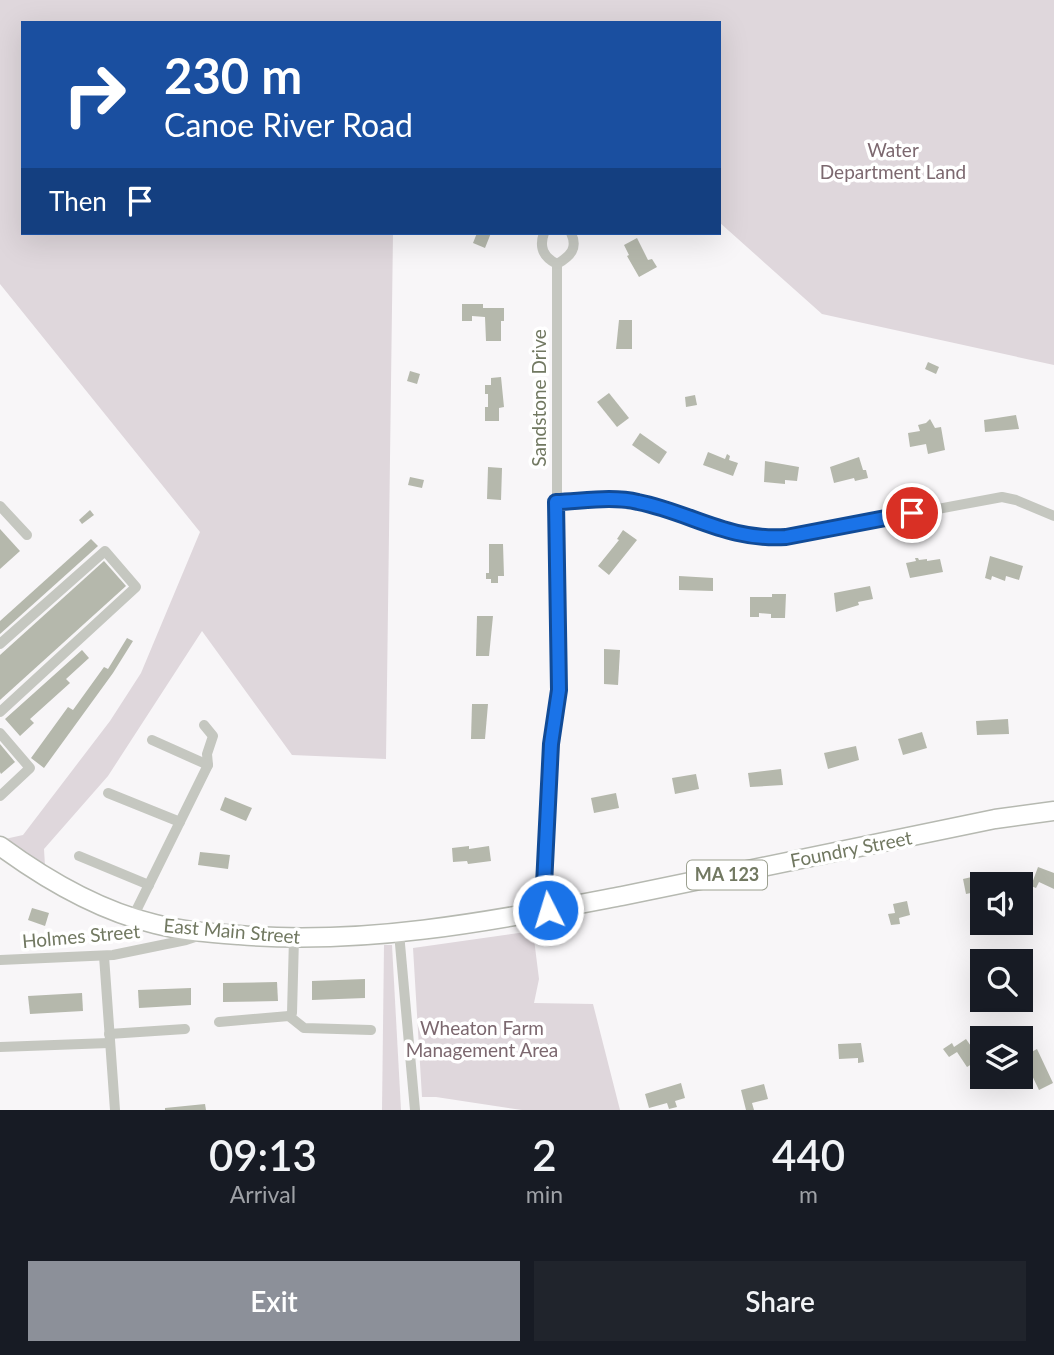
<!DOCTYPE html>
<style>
:root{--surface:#171b24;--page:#20242c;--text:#f1f3f6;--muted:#9ea1a6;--accent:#8c9099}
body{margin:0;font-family:Lato,sans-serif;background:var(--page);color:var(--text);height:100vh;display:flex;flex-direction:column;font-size:26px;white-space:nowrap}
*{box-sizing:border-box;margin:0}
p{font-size:23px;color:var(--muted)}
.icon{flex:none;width:38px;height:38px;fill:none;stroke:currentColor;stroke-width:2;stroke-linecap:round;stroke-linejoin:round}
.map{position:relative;height:1110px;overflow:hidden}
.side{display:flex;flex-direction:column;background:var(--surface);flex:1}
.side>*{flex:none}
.banner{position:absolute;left:21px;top:21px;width:700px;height:214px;border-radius:0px;box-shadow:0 7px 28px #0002;background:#1a4fa0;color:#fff;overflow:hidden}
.controls{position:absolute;left:970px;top:872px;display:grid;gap:14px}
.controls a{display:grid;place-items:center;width:63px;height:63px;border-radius:0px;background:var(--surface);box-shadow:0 7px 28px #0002;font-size:35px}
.pin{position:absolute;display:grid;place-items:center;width:60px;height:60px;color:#fff;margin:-30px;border:4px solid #fff;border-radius:50%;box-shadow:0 2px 7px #0007}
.me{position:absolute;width:77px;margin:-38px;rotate:355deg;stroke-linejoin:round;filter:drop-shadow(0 0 5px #0008)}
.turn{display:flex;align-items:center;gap:24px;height:147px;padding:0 28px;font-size:32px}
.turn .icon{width:91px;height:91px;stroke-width:2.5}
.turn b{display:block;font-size:49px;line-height:60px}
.then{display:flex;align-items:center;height:66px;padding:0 28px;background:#0003;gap:14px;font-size:26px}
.eta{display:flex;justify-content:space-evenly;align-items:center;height:119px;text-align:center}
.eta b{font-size:42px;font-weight:600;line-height:49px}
.cta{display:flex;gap:14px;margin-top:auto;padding:14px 28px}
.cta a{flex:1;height:80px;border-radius:0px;background:var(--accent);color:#fff;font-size:28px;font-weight:600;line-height:80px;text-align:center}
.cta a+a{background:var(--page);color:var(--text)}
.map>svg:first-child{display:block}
.green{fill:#dfd7dc}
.building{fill:#b5b8ac}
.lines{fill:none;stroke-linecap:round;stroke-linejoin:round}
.highway-casing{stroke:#b6b9b1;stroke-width:21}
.minor{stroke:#c5c7c0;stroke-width:10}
.highway{stroke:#fff;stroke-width:18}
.route-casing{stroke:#114b97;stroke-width:18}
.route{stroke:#1a73e8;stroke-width:12}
.labels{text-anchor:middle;stroke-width:7;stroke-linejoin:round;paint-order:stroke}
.shield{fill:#fff;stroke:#9ca090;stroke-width:2}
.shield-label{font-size:18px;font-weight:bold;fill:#717861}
.park-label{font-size:19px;fill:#7c686f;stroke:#fff}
.street-label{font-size:19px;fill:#717861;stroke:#fff}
</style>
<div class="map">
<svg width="1054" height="1110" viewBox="0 0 1054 1110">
<rect width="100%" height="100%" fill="#f8f6f8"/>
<g class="green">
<polygon points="0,0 1054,0 1054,365 822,314 719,222 719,23 23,23 23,233 393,233 386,759 292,755 202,631 108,776 44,849 45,866 5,839 23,835 110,721 141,673 200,532 0,284"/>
<polygon points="533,931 539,979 534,1003 593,1004 620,1110 522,1110 436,1097 422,1097 413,948"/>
<polygon points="384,945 392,945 401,1110 382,1110"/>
</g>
<g class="building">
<polygon points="477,233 491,233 485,248 473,243"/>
<polygon points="637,238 648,260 652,259 657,267 639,277 627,256 629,255 624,245"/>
<polygon points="462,304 483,304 483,308 504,308 504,321 501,321 501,341 486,341 485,317 472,316 472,321 462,321"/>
<polygon points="619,320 632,320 632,349 616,349"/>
<polygon points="928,362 939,367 936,374 925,369"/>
<polygon points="410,371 420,374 417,384 407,381"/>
<polygon points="501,377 504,407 499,408 499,421 485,421 485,407 488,407 488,394 485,394 485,385 491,385 491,378"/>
<polygon points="609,393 629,418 617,427 597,402"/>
<polygon points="695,395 697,405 686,407 685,397"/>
<polygon points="1016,415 1019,429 985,432 984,420"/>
<polygon points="930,419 935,428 941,427 945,450 928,454 926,444 910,447 908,433 920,431 918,425 926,423"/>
<polygon points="640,433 667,452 659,464 632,445"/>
<polygon points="708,452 725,459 727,454 730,456 729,460 738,463 733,476 703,465"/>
<polygon points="859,457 863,470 866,470 868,478 855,481 854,478 834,483 830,467"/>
<polygon points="765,461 799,467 797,481 785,480 785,484 764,482"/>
<polygon points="488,467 502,468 501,500 487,499"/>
<polygon points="410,477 424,480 422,488 408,485"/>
<polygon points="90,510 94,515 82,524 79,520"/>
<polygon points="0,529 20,551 0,569"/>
<polygon points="623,530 637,540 609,575 598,566 619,540 617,539"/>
<polygon points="91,539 98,546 0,634 0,621"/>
<polygon points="489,544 503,544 504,576 498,576 498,583 491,583 491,579 486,579 486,573 489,573"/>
<polygon points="990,556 1023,566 1019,580 1006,576 1005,581 992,576 991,580 985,578"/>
<polygon points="915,558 918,558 919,560 927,559 927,561 940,559 943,572 910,578 906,563 916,561"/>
<polygon points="104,561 126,586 0,700 0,655"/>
<polygon points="679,576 713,578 713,591 679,590"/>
<polygon points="870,586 873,599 858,602 859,605 836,612 834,593"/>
<polygon points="772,594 786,594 785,618 771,618 771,614 759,613 759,617 750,617 750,597 772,597"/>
<polygon points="477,616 493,616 489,656 476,656"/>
<polygon points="127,638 133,641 113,673 44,768 31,758 68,707 73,710 104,667 108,669"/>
<polygon points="604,649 620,650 618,685 604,684"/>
<polygon points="82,650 89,658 66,679 70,683 30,719 34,723 20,736 5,719"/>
<polygon points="472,704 488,704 485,739 471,739"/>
<polygon points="1008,719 1009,734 977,735 976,721"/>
<polygon points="922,732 927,748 903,755 898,739"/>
<polygon points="0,744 15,762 1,774 0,772"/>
<polygon points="856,746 859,760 828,769 824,753"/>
<polygon points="781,769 783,785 750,787 748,773"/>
<polygon points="696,774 699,789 675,794 672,778"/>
<polygon points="616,793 619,808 594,813 591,798"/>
<polygon points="225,797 252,808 246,821 220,810"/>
<polygon points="469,846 469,849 489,846 491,861 468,864 467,861 453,862 452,848"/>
<polygon points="200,852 230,855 228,869 198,865"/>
<polygon points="1038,867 1054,873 1054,889 1039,882 1036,888 1031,886"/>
<polygon points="976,876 983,876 985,884 982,884 980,891 966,894 963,879"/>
<polygon points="907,901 910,915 899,918 900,924 891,925 888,914 895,913 893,904"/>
<polygon points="32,908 49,913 45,926 28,920"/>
<polygon points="365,979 365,998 312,1000 312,981"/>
<polygon points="277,982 278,1001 223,1002 223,983"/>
<polygon points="191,988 191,1005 139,1008 138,990"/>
<polygon points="82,993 83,1011 30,1014 28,996"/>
<polygon points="966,1039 980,1059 967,1067 957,1052 949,1057 943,1049 952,1043 954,1047"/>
<polygon points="861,1043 864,1062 858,1063 858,1058 839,1059 838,1044"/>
<polygon points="1037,1049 1053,1083 1039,1090 1027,1065 1024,1067 1020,1058"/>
<polygon points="681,1083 685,1098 675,1101 677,1107 669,1109 667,1103 649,1108 645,1094"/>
<polygon points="764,1084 768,1099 752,1103 754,1110 746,1110 741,1090"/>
<polygon points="205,1104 206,1110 165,1110 165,1108"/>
</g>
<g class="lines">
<defs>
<path id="highway" d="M0,846C45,879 100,911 155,924C182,931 211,933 239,935C368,946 496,920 622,896C747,871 871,845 995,819L1054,811"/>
</defs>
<use href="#highway" class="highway-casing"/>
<g class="minor">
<path d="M544,233C539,247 543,257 557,264"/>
<path d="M557,264C571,256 578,248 571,233"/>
<polyline points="556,502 635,501 747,536 767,538 804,534 1002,497 1016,500 1054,516"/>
<polyline points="0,506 27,535"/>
<polyline points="0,644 105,551 136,587 0,712"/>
<polyline points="204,725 213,736 207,754 208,765"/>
<polyline points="0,733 30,768 0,796"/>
<polyline points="108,793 180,822"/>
<polyline points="79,856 149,885"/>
<polyline points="548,910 544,885 551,744 559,690 557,612 557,264"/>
<polyline points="133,917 208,765 152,740"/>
<polyline points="399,933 415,1110"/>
<polyline points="104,956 115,1110"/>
<polyline points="0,960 113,955 186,940 201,935"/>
<polyline points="289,1016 304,1028 371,1030"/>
<polyline points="219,1022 289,1016 292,1013 294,938"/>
<polyline points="109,1034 185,1029"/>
<polyline points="0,1047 109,1043"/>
</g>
<use href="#highway" class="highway"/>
</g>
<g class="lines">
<defs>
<path id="route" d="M548,910L544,885L551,744L559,690L556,502C583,501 613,496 638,502C692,513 728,541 786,537L912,513"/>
</defs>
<use href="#route" class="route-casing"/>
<use href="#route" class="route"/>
</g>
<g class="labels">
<rect class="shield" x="687" y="860.5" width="80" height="29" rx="5"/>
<g class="shield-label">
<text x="727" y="881">MA 123</text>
</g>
<g class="park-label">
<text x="893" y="157">Water<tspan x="893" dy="22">Department Land</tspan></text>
<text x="482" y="1035">Wheaton Farm<tspan x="482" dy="22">Management Area</tspan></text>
</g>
<g class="street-label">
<text transform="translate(539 398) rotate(-90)" y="7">Sandstone Drive</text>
<text transform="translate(851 849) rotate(-11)" y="7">Foundry Street</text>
<text transform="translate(232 931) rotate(5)" y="7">East Main Street</text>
<text transform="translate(81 936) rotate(-5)" y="7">Holmes Street</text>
</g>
</g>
</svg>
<div class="controls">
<a><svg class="icon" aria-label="sound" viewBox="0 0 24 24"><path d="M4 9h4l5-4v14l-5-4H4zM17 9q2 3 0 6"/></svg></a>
<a><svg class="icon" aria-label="search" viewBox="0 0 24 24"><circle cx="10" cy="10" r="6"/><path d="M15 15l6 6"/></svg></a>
<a><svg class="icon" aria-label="layers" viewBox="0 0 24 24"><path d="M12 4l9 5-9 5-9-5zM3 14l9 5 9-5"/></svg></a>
</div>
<div class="pin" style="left:912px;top:513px;background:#d93025"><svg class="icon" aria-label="arrive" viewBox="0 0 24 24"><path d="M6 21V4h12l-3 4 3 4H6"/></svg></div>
<svg class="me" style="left:548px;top:910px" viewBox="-20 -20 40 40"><circle r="17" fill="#1a73e8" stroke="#fff" stroke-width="3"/><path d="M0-11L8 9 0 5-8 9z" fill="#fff"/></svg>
<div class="banner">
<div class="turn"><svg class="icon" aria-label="right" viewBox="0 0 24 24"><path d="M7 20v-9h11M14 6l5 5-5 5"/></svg><div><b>230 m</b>Canoe River Road</div></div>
<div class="then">Then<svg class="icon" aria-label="arrive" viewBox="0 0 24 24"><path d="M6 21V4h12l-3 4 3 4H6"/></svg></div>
</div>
</div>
<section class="side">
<div class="eta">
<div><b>09:13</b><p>Arrival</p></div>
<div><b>2</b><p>min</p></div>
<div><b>440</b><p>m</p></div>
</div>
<div class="cta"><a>Exit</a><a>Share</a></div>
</section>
